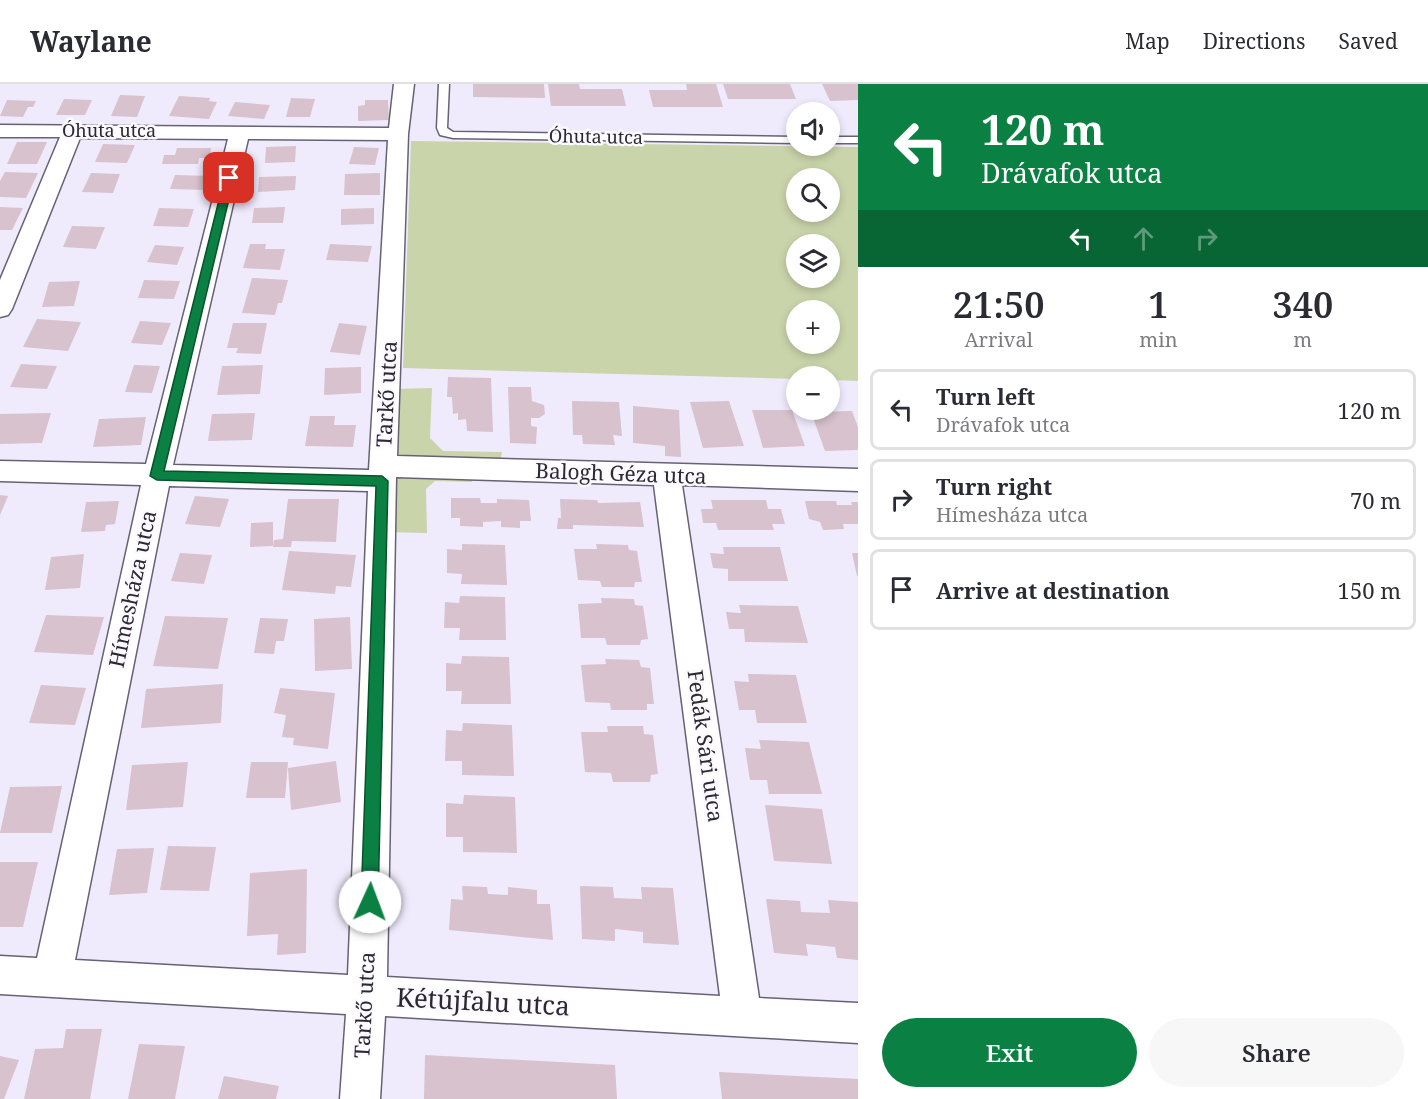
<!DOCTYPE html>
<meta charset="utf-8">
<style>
:root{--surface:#fff;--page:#f7f7f7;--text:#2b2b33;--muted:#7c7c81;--line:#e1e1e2;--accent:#0b8043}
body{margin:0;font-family:"Noto Serif",serif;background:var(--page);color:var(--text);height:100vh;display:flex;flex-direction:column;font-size:22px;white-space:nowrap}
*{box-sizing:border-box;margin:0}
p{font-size:20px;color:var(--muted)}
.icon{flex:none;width:33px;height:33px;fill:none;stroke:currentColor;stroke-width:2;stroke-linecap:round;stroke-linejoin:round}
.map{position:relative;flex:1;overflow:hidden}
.details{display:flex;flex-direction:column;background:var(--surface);width:570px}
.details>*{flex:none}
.guide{background:#0b8043;color:#fff;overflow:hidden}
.tools{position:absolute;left:786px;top:18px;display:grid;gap:12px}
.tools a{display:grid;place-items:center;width:54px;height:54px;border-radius:50%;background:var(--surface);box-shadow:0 3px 9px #0003;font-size:30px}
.pin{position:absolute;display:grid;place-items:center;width:51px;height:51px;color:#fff;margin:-26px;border-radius:12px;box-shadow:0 3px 9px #0006}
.me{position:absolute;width:66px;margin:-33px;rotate:2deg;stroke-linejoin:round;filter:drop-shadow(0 0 4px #0008)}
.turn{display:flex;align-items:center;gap:21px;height:126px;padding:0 24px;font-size:27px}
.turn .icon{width:78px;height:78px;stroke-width:2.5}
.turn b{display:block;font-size:42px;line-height:51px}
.lanes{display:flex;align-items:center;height:57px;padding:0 24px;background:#0003;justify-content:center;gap:30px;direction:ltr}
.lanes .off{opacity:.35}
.eta{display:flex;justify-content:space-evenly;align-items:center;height:102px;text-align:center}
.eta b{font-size:36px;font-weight:600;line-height:42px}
.primary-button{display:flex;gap:12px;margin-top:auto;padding:12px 24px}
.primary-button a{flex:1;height:69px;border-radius:36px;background:var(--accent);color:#fff;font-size:24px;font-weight:600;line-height:69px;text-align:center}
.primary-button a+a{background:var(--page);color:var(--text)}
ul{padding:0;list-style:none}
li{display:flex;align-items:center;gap:18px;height:81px;margin:0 12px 9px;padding:0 12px;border:3px solid var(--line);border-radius:9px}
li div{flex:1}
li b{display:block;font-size:22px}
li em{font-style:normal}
header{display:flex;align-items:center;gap:36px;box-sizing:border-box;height:84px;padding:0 30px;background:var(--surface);border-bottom:2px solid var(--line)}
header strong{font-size:28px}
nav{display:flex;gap:33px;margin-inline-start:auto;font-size:21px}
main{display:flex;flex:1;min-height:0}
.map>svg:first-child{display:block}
.green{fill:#cad4ab;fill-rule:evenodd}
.building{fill:#d8c2cd}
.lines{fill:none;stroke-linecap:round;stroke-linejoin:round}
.lane-casing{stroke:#676173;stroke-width:3}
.street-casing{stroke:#676173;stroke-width:3}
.lane{fill:#fff;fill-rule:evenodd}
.street{fill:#fff;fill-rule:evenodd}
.route{fill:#0b8043;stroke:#07532c;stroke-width:1.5}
.labels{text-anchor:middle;stroke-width:5;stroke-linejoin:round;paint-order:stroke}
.far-street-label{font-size:18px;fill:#2b2931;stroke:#fcfaff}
.street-label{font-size:21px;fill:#2b2931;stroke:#fcfaff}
.near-street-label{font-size:26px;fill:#2b2931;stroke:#fcfaff}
</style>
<header>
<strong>Waylane</strong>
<nav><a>Map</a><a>Directions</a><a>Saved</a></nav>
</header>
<main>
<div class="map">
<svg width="858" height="1015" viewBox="0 0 858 1015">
<rect width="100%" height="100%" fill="#f0ebfc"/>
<g class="green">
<path d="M411,57L858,63V297L830,296V292H796V295L403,284ZM796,94H830V128H796ZM796,160H830V194H796ZM796,226H830V260H796Z"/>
<polygon points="432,304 430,354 443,367 502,368 500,378 389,377 392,305"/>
<polygon points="389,388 470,389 472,398 435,397 426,405 427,449 385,448"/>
</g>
<g class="building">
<polygon points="473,0 544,0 545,14 473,13"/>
<polygon points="548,0 579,0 580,5 622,5 626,22 551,22"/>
<polygon points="686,0 716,0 723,23 653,23 649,6 687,6"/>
<polygon points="723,0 790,0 796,15 728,15"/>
<polygon points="822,0 858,0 858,16 830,17"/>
<polygon points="120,11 145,12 137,33 111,32"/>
<polygon points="179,12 210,14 209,17 217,18 209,35 169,32"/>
<polygon points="291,14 315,15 310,33 286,33"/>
<polygon points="64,15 92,16 85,31 56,31"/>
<polygon points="7,16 36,17 33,23 28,23 23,33 0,32"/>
<polygon points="365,16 388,16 389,36 358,37 358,22 365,21"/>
<polygon points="235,18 270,21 264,35 228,32"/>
<polygon points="17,58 47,58 37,80 7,80"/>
<polygon points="103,60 135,61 127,79 95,78"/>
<polygon points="296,62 295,78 265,79 266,63"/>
<polygon points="354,63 379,64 375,81 349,80"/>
<polygon points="177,64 211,64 210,74 199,74 198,80 162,80 164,71 175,71"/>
<polygon points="5,88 38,89 26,114 0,113 0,97"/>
<polygon points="91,89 120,90 113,109 82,108"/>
<polygon points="380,89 380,111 344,111 345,90"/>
<polygon points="175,91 211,92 207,106 170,105"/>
<polygon points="296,92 295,106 258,108 259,93"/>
<polygon points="0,123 23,124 12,146 0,146"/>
<polygon points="285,123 283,139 252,139 254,124"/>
<polygon points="159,124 194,125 188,143 153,142"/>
<polygon points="374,124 374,140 341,141 341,125"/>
<polygon points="72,142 105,143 96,165 63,163"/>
<polygon points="250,160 266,160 265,165 285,165 280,186 243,184"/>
<polygon points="330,160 372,162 368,178 326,176"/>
<polygon points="155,161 184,163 177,181 147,178"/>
<polygon points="252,194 288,196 282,219 278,219 275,231 242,229"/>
<polygon points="144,196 180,197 174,215 138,214"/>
<polygon points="80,197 74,222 42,223 49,198"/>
<polygon points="37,235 81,238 68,267 23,263"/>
<polygon points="140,237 171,239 162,261 131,259"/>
<polygon points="233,239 267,239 261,270 236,269 238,264 227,264"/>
<polygon points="339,239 367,242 360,271 330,268"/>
<polygon points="21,280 57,282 47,305 10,303"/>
<polygon points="134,281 160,282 152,309 125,308"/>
<polygon points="263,281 260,310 217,311 222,282"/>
<polygon points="361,283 361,309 324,311 325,284"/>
<polygon points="448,293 491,294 493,348 467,347 466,335 458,336 458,329 453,330 452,313 447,313"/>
<polygon points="508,303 531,303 532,317 544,321 545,330 539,334 531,334 531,342 537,343 536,360 510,359"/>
<polygon points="572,317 619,318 622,352 613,351 615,361 583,360 582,351 573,351"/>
<polygon points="729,317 744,362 703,364 690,318"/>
<polygon points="633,322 679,326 681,373 665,372 665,362 633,359"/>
<polygon points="752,326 792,326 805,362 763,364"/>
<polygon points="852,327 858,343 858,366 825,367 811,328"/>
<polygon points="51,329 42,359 0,360 0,330"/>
<polygon points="255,329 252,356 208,357 212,330"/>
<polygon points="310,332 335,332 334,341 356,341 353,363 305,362"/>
<polygon points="146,333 141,361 93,363 99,335"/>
<polygon points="0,411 8,412 0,431"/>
<polygon points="195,412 229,415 220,443 185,440"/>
<polygon points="451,414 480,414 481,419 497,419 497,415 529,416 531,437 520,437 520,444 501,443 501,437 483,438 483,443 460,442 460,434 451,434"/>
<polygon points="288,415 339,415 336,458 292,457 291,463 273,463 274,456 283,455"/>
<polygon points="560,415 597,416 598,419 640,418 644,443 573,441 573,445 557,445 558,434 561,434"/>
<polygon points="711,416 766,416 768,425 781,425 785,440 772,440 774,446 718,446 716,439 703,439 701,425 713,425"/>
<polygon points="119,417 115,440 106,441 105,447 81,448 86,418"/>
<polygon points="805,417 836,417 837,421 852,421 851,418 858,418 858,440 843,440 844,445 823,446 820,438 809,435"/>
<polygon points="273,438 273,462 250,463 251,439"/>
<polygon points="462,460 505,461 507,501 461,500 462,490 447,489 447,465 462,466"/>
<polygon points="596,460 628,461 629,466 637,467 642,498 635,498 634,503 602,503 600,497 578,496 574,465 597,465"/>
<polygon points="723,463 780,463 788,497 728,497 728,485 713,484 710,469 724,470"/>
<polygon points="289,467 356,471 351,503 336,502 335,510 282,506"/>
<polygon points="180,469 212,471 204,500 171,497"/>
<polygon points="852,469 858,469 858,492 857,492"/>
<polygon points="84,470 80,504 45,506 51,473"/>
<polygon points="460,512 505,513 506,556 459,556 460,544 444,544 445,518 459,519"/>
<polygon points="601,514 634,515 635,521 643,522 648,555 641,556 640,561 607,561 605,554 581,554 578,520 602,519"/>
<polygon points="739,521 798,522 808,559 745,558 744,545 729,545 726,528 741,529"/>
<polygon points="46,531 104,533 93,571 34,568"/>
<polygon points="165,532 228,534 218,585 153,582"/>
<polygon points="350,533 352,585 315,587 314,535"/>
<polygon points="260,534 288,535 284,557 276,557 274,570 254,569"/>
<polygon points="462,572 509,573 511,620 461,620 462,607 446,607 446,579 461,580"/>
<polygon points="605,575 639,576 641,583 650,584 654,620 647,620 647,626 611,626 610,619 585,618 581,581 606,580"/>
<polygon points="748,590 796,591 807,639 757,639 755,626 739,626 734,597 749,598"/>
<polygon points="223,600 221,639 141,644 146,605"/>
<polygon points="41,601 86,604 75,641 29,639"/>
<polygon points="280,604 335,609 328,665 293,661 294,654 282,653 286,631 274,629"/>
<polygon points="463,639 512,641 514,692 462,691 462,677 445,677 446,646 462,647"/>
<polygon points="607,642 643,642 644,650 653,651 658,690 651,691 650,698 613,698 611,689 585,688 581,648 608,648"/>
<polygon points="759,656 809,658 822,710 769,710 767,696 750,696 745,664 761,665"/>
<polygon points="336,677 341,718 291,726 288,684"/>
<polygon points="188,678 183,723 126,726 132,681"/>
<polygon points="251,678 288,678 285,714 246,714"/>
<polygon points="62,702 52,749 0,749 10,703"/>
<polygon points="464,711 515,713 517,769 463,768 463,753 446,753 446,719 463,720"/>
<polygon points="765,721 822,725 832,780 774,777"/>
<polygon points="168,762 216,763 209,807 160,806"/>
<polygon points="154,764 147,809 109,811 117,765"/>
<polygon points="0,778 38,778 23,843 0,843"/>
<polygon points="307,785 306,869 277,871 278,850 247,852 250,789"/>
<polygon points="462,802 487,803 488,810 508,811 508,803 537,806 537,820 550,820 553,856 449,846 451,815 463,816"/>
<polygon points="580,802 613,803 614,814 642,815 641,803 673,804 679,861 643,859 643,848 615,845 615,857 582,855"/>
<polygon points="766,815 800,817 801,828 830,829 828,816 858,818 858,876 837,874 835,863 806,860 808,872 774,869"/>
<polygon points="66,945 102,945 90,1015 24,1015 35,965 63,964"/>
<polygon points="139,960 185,962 175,1015 128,1015"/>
<polygon points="425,971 615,981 617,1015 424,1015"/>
<polygon points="0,972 19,976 4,1015 0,1015"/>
<polygon points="719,988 858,995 858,1015 722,1015"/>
<polygon points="224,992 279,1002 276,1015 218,1015"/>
</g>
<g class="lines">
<defs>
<g id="lane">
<polygon points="439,0 449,0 447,44 453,48 796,53 796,59 453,54 440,51 437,44"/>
<rect x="830" y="53" width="28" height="6"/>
</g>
<path id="street" d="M394,0H414L408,50L397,372L858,385V407L682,401L759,914L858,919V959L385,932L380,1015H340L346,930L0,910V872L37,874L141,401L0,397V377L146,380L228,55L80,54L12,225L8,231L0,233V196L60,53H0V41L389,44ZM248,55L388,56L369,386L173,381ZM396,393L654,401L720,912L387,893ZM169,402L368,407L348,891L75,876Z"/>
</defs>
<use href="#lane" class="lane-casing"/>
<use href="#street" class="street-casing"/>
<use href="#lane" class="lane"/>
<use href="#street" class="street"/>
</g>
<polygon class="route" points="225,92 234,94 164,387 382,392 388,397 378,818 376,824 370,826 364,824 361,818 376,402 157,396 150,392"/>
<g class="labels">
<g class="far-street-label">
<text x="109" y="53">Óhuta utca</text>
<text transform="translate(596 53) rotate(1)" y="6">Óhuta utca</text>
</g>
<g class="street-label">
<text transform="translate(387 310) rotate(-87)" y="7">Tarkő utca</text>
<text transform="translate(621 390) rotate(2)" y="7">Balogh Géza utca</text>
<text transform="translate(133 505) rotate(-78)" y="7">Hímesháza utca</text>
<text transform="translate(705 662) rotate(82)" y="7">Fedák Sári utca</text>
<text transform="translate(365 921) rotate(-87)" y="7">Tarkő utca</text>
</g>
<g class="near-street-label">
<text transform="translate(483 918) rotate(3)" y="9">Kétújfalu utca</text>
</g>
</g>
</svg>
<div class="tools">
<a><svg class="icon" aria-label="sound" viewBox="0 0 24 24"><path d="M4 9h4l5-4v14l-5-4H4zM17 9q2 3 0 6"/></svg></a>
<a><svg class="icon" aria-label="search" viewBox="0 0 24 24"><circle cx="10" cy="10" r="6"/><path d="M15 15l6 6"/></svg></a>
<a><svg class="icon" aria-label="layers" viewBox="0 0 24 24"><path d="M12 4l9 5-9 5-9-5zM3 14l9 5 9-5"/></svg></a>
<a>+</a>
<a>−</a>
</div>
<div class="pin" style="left:229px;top:94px;background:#d93025"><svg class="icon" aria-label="arrive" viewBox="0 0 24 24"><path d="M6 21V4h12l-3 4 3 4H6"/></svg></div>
<svg class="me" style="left:370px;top:818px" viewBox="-20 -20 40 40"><circle r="19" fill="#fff"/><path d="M0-13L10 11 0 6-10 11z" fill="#0b8043"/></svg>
</div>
<section class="details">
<div class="guide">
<div class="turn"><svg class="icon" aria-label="left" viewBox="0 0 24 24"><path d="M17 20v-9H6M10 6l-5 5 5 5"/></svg><div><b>120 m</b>Drávafok utca</div></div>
<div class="lanes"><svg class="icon" aria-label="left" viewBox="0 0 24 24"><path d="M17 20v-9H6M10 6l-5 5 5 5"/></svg><svg class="icon off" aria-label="ahead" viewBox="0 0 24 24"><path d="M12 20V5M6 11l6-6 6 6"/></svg><svg class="icon off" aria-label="right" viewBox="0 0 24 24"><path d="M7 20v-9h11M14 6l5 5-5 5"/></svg></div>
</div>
<div class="eta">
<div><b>21:50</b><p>Arrival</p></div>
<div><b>1</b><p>min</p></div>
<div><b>340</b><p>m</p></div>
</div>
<ul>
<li><svg class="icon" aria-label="left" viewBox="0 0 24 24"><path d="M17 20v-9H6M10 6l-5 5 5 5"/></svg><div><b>Turn left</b><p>Drávafok utca</p></div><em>120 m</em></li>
<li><svg class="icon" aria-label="right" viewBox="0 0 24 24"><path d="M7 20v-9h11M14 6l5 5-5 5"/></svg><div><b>Turn right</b><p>Hímesháza utca</p></div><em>70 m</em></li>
<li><svg class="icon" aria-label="arrive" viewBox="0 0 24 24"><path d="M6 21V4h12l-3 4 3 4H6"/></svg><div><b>Arrive at destination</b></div><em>150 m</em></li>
</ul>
<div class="primary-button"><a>Exit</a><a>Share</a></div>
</section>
</main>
